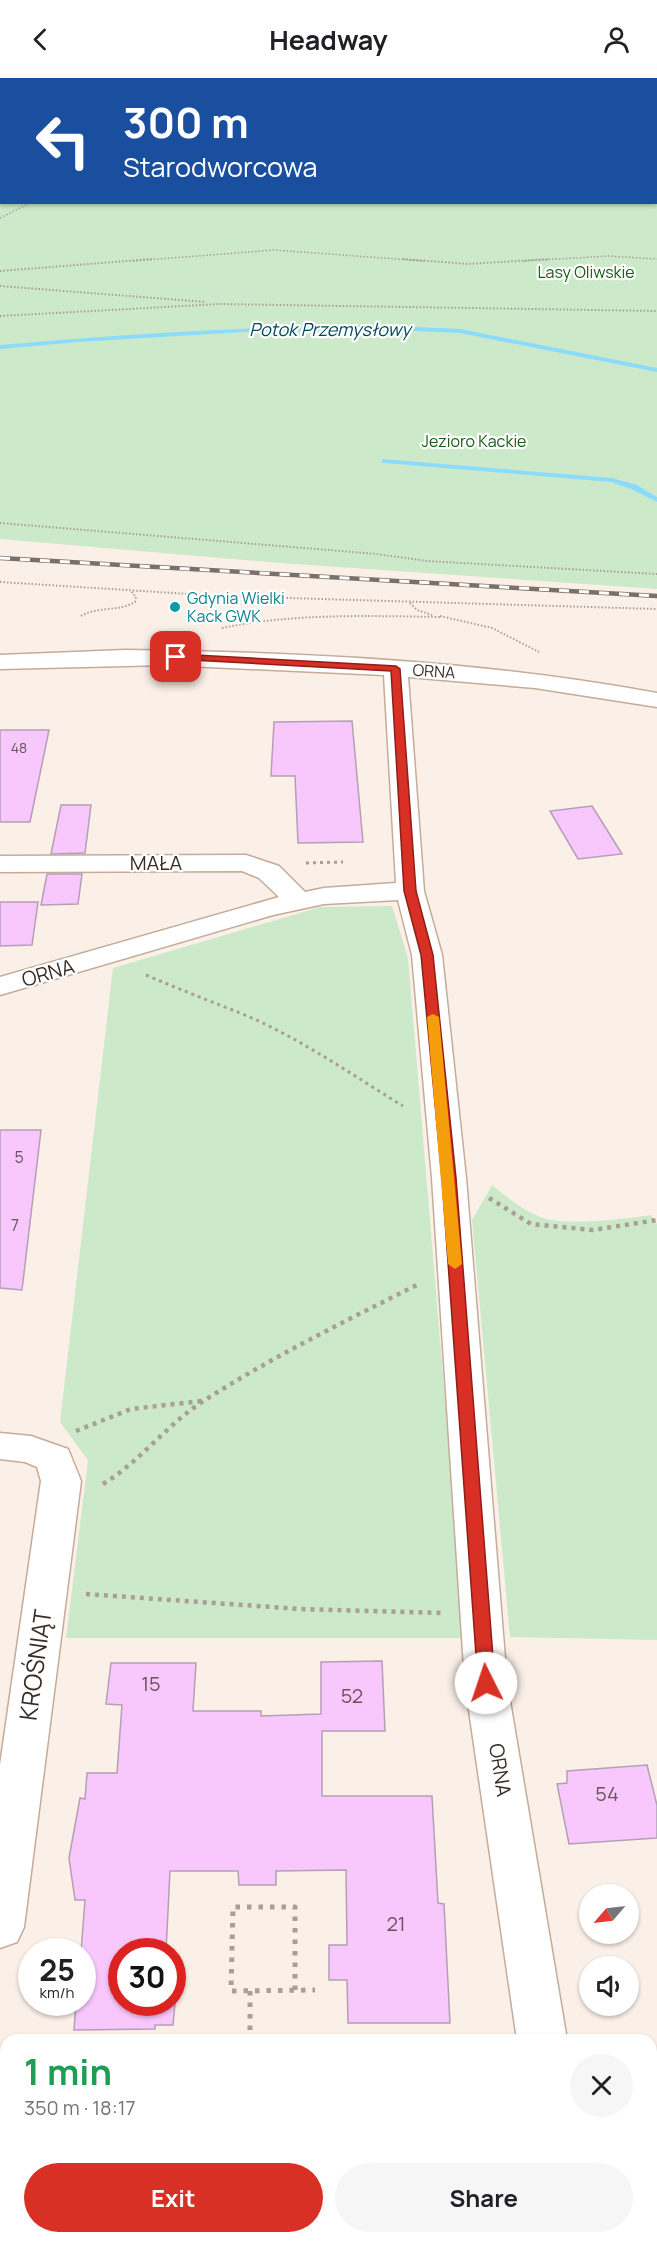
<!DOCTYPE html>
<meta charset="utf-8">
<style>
:root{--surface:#fff;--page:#f6f6f6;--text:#202124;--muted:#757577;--accent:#d93025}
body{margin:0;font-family:Manrope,sans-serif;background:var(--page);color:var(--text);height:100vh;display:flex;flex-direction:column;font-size:22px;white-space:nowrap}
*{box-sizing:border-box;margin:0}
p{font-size:20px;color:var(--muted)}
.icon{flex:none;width:33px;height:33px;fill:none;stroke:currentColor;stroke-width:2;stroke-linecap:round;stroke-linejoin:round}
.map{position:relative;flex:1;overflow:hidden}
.panel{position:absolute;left:0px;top:1956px;width:657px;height:210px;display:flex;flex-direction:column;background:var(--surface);border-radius:18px 18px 0 0;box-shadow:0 2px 4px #0004}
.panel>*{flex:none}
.banner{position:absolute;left:0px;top:0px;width:657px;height:126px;box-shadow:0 2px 4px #0004;background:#1a4fa0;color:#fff;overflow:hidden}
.needle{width:39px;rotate:242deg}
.tools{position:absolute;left:579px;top:1806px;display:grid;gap:12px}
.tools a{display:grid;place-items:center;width:60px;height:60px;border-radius:50%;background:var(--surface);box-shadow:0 2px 4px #0004;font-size:30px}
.speed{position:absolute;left:18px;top:1860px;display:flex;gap:12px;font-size:30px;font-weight:700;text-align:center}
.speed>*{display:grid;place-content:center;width:78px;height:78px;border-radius:50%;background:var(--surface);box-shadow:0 2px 4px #0004;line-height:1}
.speed small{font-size:15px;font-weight:400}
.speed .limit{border:9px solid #d22;background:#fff;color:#111}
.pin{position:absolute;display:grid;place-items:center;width:51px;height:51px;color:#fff;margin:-26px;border-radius:12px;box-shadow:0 3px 9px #0006}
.me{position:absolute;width:66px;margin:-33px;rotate:356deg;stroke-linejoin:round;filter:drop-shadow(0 0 4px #0008)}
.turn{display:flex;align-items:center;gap:21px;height:126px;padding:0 24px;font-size:27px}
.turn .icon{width:78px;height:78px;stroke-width:2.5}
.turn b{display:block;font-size:42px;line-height:51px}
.round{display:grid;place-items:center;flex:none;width:63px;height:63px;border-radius:32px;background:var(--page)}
.overview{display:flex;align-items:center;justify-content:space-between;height:102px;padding:0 24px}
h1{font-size:36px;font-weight:700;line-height:45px;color:#1e9e55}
.cta{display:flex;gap:12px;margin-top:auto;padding:12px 24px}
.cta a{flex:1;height:69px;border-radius:36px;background:var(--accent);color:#fff;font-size:24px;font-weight:700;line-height:69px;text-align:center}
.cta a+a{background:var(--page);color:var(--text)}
header{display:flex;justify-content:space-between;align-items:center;height:78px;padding:0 24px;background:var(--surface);font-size:27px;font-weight:700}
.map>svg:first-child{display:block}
.green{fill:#cce9c9;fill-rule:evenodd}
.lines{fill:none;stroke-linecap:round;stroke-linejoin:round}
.stream{fill:#8ddbfc;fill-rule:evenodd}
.building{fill:#f8c7fc;stroke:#b49fb6;stroke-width:1.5}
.minor-casing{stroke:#c5ab98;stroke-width:3}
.path-far4{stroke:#aa9f97;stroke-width:1.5;stroke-dasharray:1.5 2;stroke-linecap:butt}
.path-far3{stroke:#aa9f97;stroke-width:2;stroke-dasharray:1.5 2;stroke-linecap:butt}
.path-far2{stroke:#aa9f97;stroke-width:3;stroke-dasharray:3 4;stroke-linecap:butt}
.path-far1{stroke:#aa9f97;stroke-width:4.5;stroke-dasharray:4 5;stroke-linecap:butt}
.path{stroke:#aa9f97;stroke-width:5;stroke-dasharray:4.5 7;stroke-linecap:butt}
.minor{fill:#fff;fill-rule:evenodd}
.rail-casing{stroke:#7a7068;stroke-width:4.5}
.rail{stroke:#fff;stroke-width:3;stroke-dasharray:10;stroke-linecap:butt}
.route{fill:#d93025;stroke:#8d1f18;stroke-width:1.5}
.slow{fill:#f59e0b}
.culture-dot{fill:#0f9aa8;stroke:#fff;stroke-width:2}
.labels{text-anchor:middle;stroke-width:4.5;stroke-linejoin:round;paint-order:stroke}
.far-number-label{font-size:14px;fill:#67545c}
.far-park-label{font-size:16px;fill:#195b18;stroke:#fff}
.far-culture-label{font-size:16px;fill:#0d838f;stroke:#fff;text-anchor:start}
.far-street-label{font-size:16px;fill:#372d26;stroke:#fff}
.number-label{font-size:16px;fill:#67545c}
.far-water-label{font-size:18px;font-style:italic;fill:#01485e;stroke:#fff}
.street-label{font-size:20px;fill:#372d26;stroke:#fff}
.near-number-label{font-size:20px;fill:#67545c}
.near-street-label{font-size:24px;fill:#372d26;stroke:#fff}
</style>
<header><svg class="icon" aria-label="back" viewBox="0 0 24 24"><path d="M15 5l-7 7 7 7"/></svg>Headway<svg class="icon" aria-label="person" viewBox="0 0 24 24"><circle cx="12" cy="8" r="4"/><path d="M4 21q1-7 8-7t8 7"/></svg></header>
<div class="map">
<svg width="657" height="2166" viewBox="0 0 657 2166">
<rect width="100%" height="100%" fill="#fbf0e8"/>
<g class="green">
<path d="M0,0H657V511L280,485L0,461ZM2,2H656V124H2Z"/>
<polygon points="392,828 408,880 465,1560 66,1560 88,1382 60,1344 113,890 320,829"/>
<path d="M492,1107C508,1120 523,1133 543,1140C566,1148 626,1141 651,1137L657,1146V1562L510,1559L472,1142Z"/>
</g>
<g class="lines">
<g class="stream">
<path d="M370,247L460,251L657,290V294L460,255L370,251L259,253L78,264L0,271V267C123,256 246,249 370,247Z"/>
<polygon points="382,381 612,400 637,407 657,419 657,424 631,411 611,404 385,385 382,385"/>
</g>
</g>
<g class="building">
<polygon points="352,643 363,764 298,765 295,698 271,698 274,644"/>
<polygon points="0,652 49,652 30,744 0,744"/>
<polygon points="61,727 91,727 85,775 51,776"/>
<polygon points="592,728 622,776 578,781 550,733"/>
<polygon points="47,796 82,796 78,826 41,827"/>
<polygon points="0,824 38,824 32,867 0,868"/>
<polygon points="0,1052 41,1052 22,1212 0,1210"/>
<polygon points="382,1583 385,1653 322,1653 322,1718 432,1718 438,1825 444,1826 450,1945 348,1945 347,1902 329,1902 329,1867 347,1867 346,1792 276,1793 276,1807 239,1807 238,1793 170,1793 166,1874 122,1874 122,1924 172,1924 172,1903 177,1903 173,1947 155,1947 155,1951 74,1952 76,1924 82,1924 81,1874 85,1822 75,1822 69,1780 80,1720 85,1721 87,1695 117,1695 122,1627 106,1626 111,1585 196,1585 193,1633 261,1633 261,1638 321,1636 321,1584"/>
<polygon points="647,1687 657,1727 657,1760 569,1766 557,1706 567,1705 567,1693"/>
</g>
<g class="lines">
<defs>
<g id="minor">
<path d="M125,572C302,574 482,583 657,615V629L535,610L408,599L424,813L442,877L466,1100L507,1605L567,1962H517L465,1605L432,1100L412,877L398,822L324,826L273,837L0,917V899L279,819L259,800L242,793L0,794V778L246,777L279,788L305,814L324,810L396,805L384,597L166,587L0,591V577Z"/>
<polygon points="0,1355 31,1358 68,1371 81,1403 24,1849 17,1864 0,1870 0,1687 41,1403 37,1389 25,1384 0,1381"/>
</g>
</defs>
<use href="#minor" class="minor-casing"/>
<g class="path-far4">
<polyline points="171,0 180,2"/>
<polyline points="0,140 32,124"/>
<polyline points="133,183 274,172 424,183"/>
<polyline points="524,183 608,178 657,181"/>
</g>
<g class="path-far3">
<polyline points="403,181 468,186 550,181"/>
<polyline points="0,193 152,181"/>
<polyline points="0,208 206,224"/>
<polyline points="0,238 220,226 657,233"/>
<polyline points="0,445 377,476 427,483 657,496"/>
<polyline points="0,504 221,518 657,531"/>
<polyline points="410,525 417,532 432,537"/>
<path d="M81,538C98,528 118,534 135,524L136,519L131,513"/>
<polyline points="440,538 492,550 539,574"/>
<path d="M222,550C295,535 368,538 442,539"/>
</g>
<g class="path-far2">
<polyline points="306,785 343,784"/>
<path d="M146,897C176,910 205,921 235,933C294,956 349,995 403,1028"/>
</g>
<g class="path-far1">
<polyline points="489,1120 531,1146 593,1152 657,1142"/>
<polyline points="76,1353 131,1331 202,1323"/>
<path d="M103,1406C141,1383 168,1345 205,1322C274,1278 347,1242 419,1206"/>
<polyline points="86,1516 300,1531 441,1535"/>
</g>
<g class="path">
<polyline points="295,1912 295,1829 233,1829 231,1913 315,1912"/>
<polyline points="250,1913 250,1962"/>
<polyline points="0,1985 6,1985"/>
<polyline points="246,2160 246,2166"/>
</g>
<use href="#minor" class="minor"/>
<defs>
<polyline id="rail" points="0,480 657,518"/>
</defs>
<use href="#rail" class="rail-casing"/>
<use href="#rail" class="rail"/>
</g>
<polygon class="route" points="176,576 396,588 400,591 416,813 433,877 456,1100 495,1605 493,1610 480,1610 478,1605 442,1100 421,877 404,813 391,593 173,581 173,577"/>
<polygon class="slow" points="433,936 439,939 462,1186 455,1191 448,1186 427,939"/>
<circle class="culture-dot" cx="175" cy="529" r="6"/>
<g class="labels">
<g class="far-number-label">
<text x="19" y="675">48</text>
</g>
<g class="far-park-label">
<text x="586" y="200">Lasy Oliwskie</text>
<text x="474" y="369">Jezioro Kackie</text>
</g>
<g class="far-culture-label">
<text x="187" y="526">Gdynia Wielki<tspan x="187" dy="18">Kack GWK</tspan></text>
</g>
<g class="far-street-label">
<text transform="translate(434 593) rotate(4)" y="6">ORNA</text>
</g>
<g class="number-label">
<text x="19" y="1085">5</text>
<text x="15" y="1153">7</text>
</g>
<g class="far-water-label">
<text x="330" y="258">Potok Przemysłowy</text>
</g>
<g class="street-label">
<text x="156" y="792">MAŁA</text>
<text transform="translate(48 895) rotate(-16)" y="7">ORNA</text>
<text transform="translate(500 1692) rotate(81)" y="7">ORNA</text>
</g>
<g class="near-number-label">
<text x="151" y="1613">15</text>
<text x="352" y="1625">52</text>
<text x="607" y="1723">54</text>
<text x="396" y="1853">21</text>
</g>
<g class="near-street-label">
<text transform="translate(36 1587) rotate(-82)" y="8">KROŚNIĄT</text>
</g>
</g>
</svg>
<div class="tools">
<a><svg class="needle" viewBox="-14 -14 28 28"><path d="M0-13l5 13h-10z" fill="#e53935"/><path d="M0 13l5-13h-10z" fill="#757577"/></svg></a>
<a><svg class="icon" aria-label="sound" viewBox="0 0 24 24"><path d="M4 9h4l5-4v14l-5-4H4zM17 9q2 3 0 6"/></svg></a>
</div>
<div class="speed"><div>25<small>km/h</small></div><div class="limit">30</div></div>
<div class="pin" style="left:176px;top:579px;background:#d93025"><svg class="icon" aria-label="arrive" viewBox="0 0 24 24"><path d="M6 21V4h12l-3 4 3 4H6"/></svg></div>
<svg class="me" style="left:486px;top:1605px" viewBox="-20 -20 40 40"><circle r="19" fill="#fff"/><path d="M0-13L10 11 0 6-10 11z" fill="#d93025"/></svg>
<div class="banner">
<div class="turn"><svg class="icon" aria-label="left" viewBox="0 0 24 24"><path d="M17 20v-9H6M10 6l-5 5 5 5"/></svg><div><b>300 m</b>Starodworcowa</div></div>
</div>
<section class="panel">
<div class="overview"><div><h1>1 min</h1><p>350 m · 18:17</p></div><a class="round"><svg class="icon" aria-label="close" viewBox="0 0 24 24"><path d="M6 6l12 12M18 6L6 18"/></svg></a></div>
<div class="cta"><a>Exit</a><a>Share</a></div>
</section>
</div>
